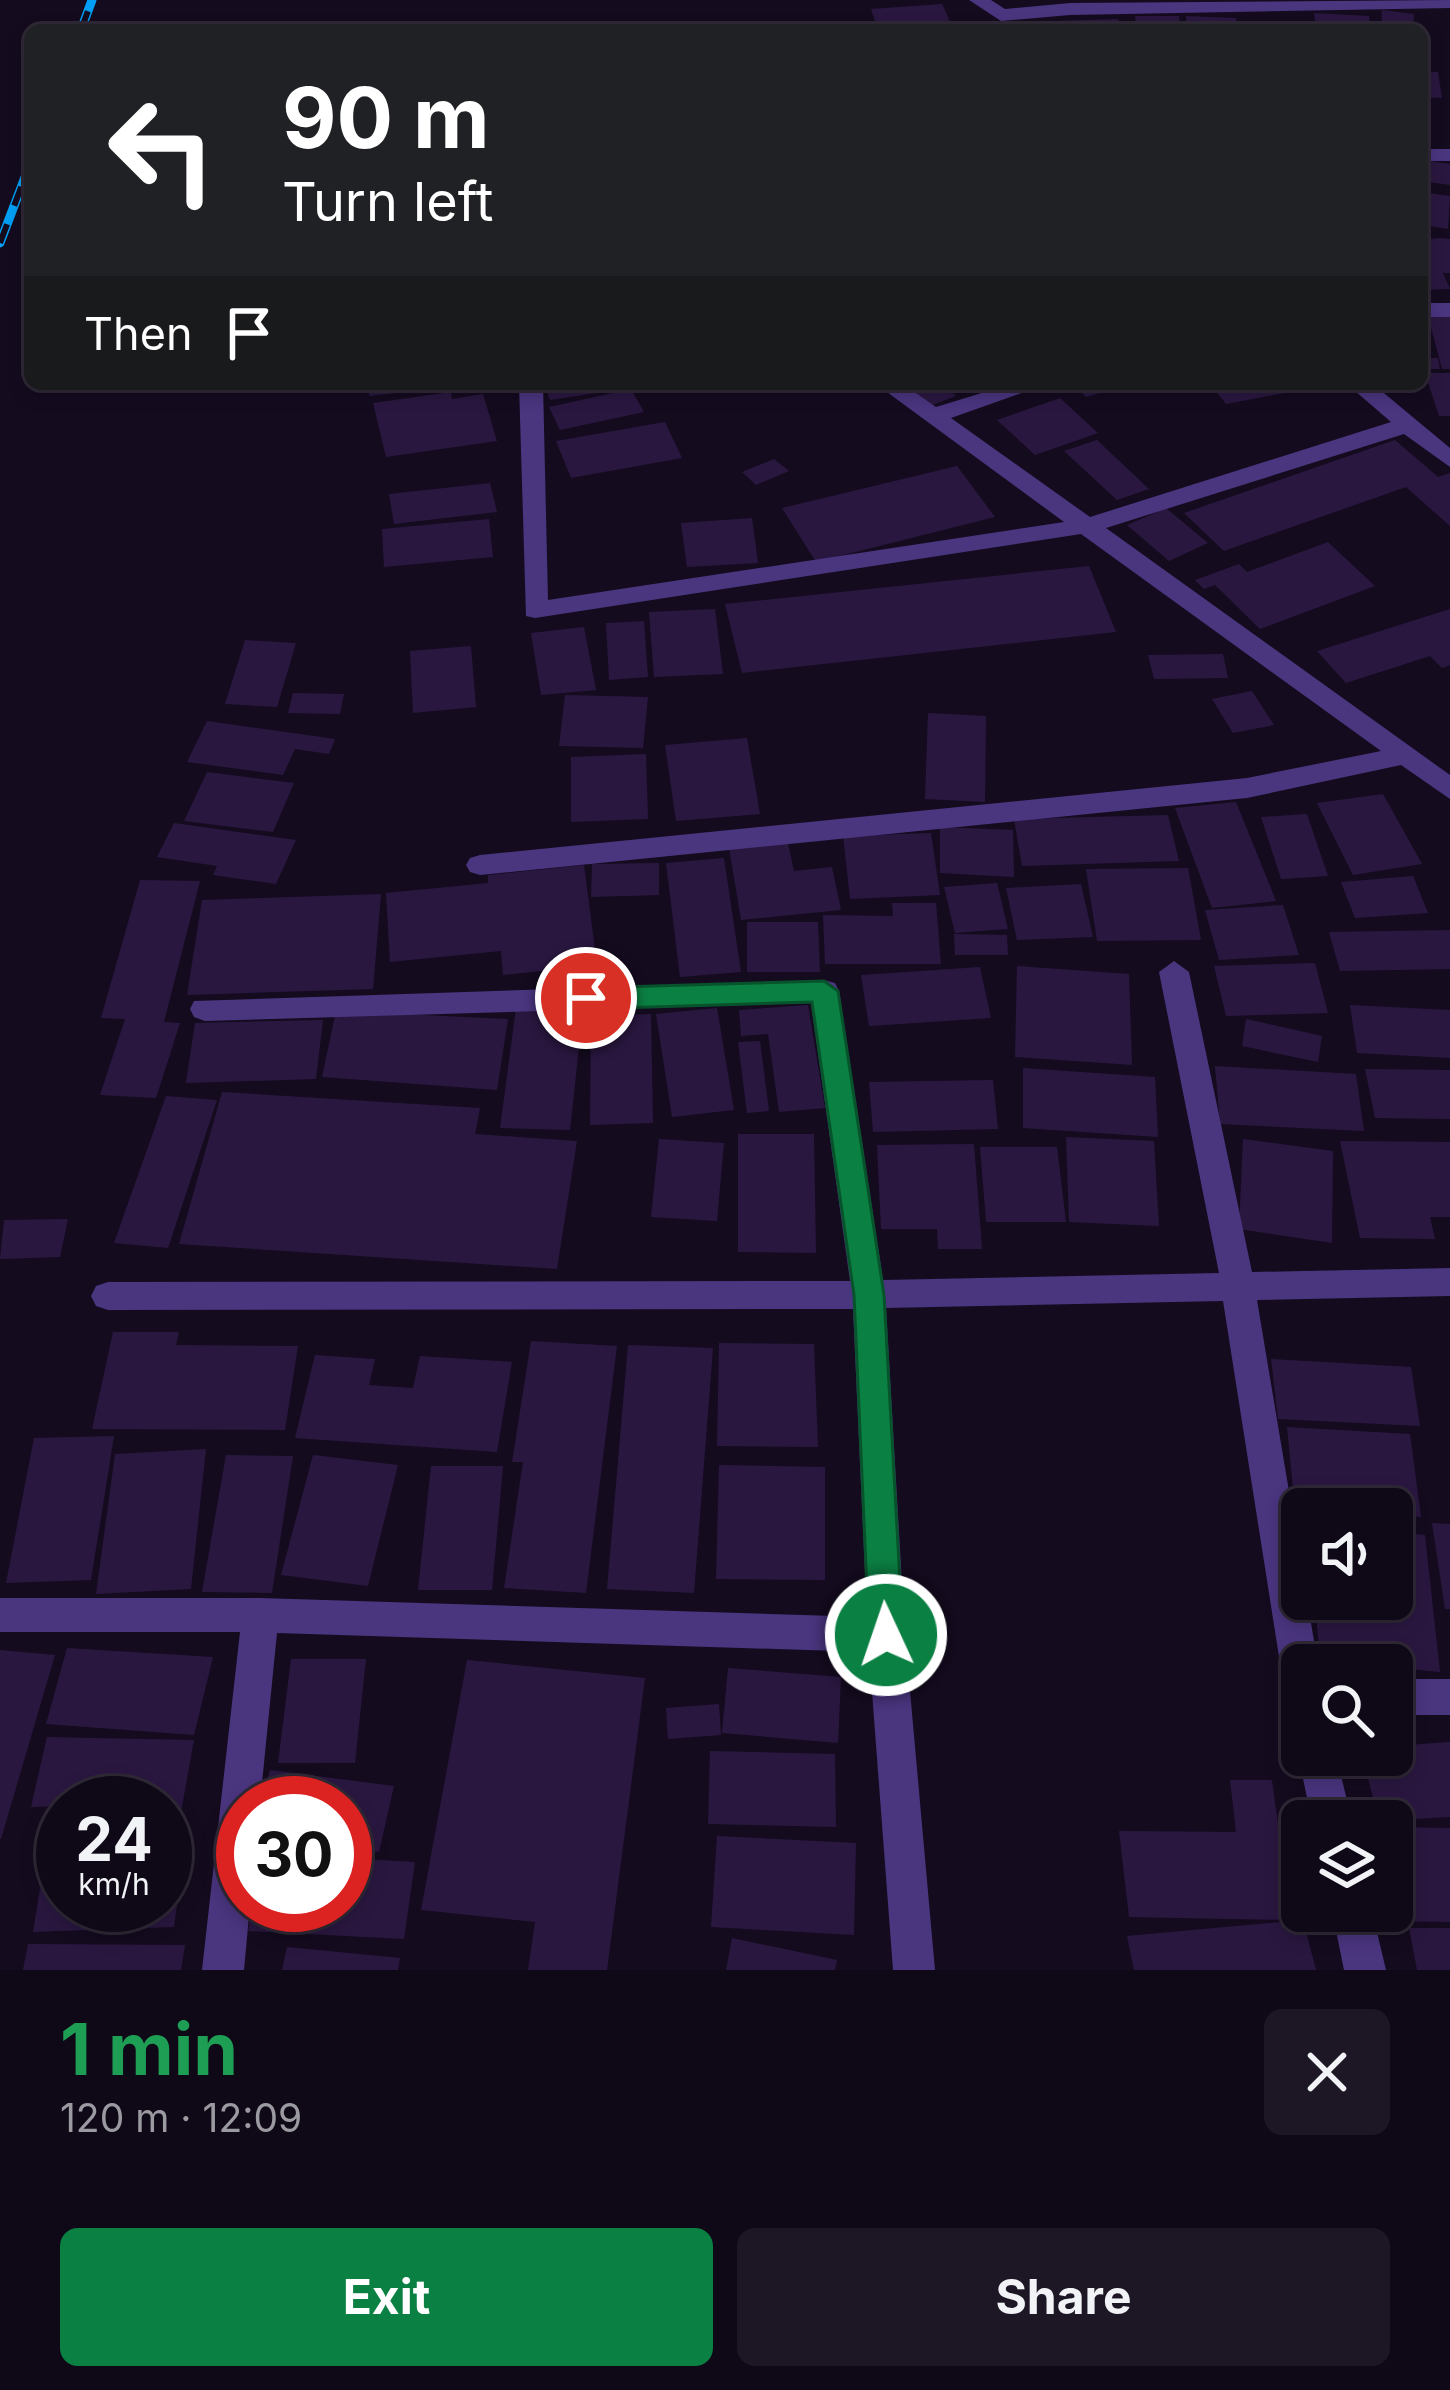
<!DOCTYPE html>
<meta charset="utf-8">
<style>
:root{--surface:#0f0817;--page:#1d1624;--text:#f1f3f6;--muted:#9b9aa1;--line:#2f2936;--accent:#0b8043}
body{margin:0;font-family:Inter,sans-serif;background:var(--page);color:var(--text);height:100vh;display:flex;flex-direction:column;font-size:45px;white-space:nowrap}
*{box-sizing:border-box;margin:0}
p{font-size:39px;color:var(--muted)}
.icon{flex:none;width:66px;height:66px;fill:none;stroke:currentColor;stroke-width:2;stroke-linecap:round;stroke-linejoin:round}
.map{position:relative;height:1970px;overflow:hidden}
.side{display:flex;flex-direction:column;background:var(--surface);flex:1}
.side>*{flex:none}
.guide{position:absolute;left:24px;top:24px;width:1404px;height:366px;border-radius:18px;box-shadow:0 6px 18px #0003,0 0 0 3px var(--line);background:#202124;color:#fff;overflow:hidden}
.buttons{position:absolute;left:1281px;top:1488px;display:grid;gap:24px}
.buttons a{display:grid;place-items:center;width:132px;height:132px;border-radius:18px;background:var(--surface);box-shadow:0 6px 18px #0003,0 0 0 3px var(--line);font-size:60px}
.speed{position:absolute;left:36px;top:1776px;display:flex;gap:24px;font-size:60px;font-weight:700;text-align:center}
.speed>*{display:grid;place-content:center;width:156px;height:156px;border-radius:50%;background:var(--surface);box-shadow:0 6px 18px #0003,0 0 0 3px var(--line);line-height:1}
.speed small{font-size:30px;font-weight:400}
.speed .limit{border:18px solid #d22;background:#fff;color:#111}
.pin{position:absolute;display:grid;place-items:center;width:102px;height:102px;color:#fff;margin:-51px;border:6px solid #fff;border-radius:50%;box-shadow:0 3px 12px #0007}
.me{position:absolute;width:132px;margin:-66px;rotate:357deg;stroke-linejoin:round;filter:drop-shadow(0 0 9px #0008)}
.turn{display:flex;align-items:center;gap:42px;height:252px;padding:0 60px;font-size:54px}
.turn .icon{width:156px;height:156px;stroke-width:2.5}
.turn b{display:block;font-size:84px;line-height:102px}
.then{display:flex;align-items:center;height:114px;padding:0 60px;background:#0003;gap:24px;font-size:45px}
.round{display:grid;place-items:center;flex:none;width:126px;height:126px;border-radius:18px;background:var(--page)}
.head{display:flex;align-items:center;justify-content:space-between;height:204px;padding:0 60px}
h1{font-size:72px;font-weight:700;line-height:90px;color:#1e9e55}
.primary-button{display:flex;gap:24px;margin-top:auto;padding:24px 60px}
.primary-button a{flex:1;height:138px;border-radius:18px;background:var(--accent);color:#fff;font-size:48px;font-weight:700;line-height:138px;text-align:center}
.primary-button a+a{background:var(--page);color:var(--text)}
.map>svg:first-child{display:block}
.building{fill:#2a1740}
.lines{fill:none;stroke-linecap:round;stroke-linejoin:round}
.minor{fill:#4a357f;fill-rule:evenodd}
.tertiary{fill:#4a357f;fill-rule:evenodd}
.rail-casing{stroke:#009ef4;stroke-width:9}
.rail{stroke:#140b1f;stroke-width:6;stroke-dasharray:20;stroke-linecap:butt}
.route{fill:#0b8043;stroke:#07532c;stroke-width:3}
</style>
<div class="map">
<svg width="1450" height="1970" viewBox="0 0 1450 1970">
<rect width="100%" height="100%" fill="#140b1f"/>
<g class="building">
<polygon points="942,4 953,28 878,30 871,9"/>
<polygon points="1382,10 1414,14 1413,30 1381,30"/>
<polygon points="1314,13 1369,16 1371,29 1316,30"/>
<polygon points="1135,16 1179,16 1181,30 1137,30"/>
<polygon points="1186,16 1236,18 1237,30 1187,30"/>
<polygon points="1118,19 1123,30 1056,30 1053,21"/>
<polygon points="1422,72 1438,72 1442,98 1422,97"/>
<polygon points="1422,160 1450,164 1450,185 1422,181"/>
<polygon points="1422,192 1450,196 1448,229 1422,225"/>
<polygon points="1440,238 1450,239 1450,273 1443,273 1450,289 1422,290 1422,240"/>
<polygon points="1428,316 1450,316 1450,369 1442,369"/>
<polygon points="1425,319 1430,358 1438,358 1440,369 1422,369"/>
<polygon points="1425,373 1450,373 1450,416 1439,416"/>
<polygon points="368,384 451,384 451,387 369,396"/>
<polygon points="544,384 621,384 623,389 550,400"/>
<polygon points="942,384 956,396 930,406 909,386"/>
<polygon points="1073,384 1127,384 1127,385 1086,397"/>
<polygon points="1210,384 1321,384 1321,386 1226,404"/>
<polygon points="631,389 644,412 560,430 549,407"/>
<polygon points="451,392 452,399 483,394 497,441 386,457 373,403"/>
<polygon points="1060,398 1098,433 1035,455 997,420"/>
<polygon points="665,422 682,458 571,478 556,441"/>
<polygon points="1097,440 1149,489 1117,500 1064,451"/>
<polygon points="1395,440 1438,477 1450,473 1450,526 1406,487 1224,551 1184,513"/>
<polygon points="774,459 789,471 756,485 742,472"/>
<polygon points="957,466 995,517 816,562 782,508"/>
<polygon points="490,483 497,512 394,524 389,494"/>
<polygon points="1166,508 1208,543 1169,561 1127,525"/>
<polygon points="752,518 758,563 687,567 681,523"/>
<polygon points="489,519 493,557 384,567 382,529"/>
<polygon points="1328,542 1375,586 1260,629 1215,585 1204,589 1195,580 1239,564 1247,572"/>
<polygon points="1089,566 1116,632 742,673 725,604"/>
<polygon points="715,609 723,674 654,677 649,612"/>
<polygon points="1450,609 1450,665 1442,668 1430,656 1346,683 1317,651"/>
<polygon points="644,621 648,677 609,680 606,623"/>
<polygon points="584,627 596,690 541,695 531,633"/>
<polygon points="245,640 296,643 277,707 225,704"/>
<polygon points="471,646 476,707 413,713 410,651"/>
<polygon points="1223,654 1228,678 1154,679 1148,655"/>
<polygon points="1252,691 1274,725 1233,733 1212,699"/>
<polygon points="293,693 344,694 340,714 288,713"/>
<polygon points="565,695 648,697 643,748 559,746"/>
<polygon points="928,713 986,716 985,802 925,799"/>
<polygon points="207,721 335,739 329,754 295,749 283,775 187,762"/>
<polygon points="747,738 760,814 676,821 665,745"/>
<polygon points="646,754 648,819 571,822 571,757"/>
<polygon points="207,772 294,783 273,832 184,821"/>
<polygon points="1383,794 1422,864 1353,875 1317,803"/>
<polygon points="1236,802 1276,901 1212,908 1175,808"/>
<polygon points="1307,814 1328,876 1281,879 1261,817"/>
<polygon points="1168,815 1179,861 1022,866 1014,819"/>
<polygon points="174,823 296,840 276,884 213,875 217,866 157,857"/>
<polygon points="940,827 1013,830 1014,877 940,873"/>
<polygon points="931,833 940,895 850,899 843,836"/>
<polygon points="788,843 794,871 832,867 841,910 741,920 729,848"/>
<polygon points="724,858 741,972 680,977 666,863"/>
<polygon points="659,863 659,895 591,897 592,864"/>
<polygon points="584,865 597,965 503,975 501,951 390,962 386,893 488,883 488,875"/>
<polygon points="1188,868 1201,940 1097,941 1086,869"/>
<polygon points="1413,876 1428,913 1355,918 1341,882"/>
<polygon points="140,880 200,881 164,1022 180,1023 156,1098 100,1095 125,1019 101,1018"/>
<polygon points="997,883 1008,929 955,933 944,887"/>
<polygon points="1081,884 1093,937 1017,940 1006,888"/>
<polygon points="381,894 373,989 187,995 202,900"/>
<polygon points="892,903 936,903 941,964 825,964 823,915 893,916"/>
<polygon points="1283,905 1299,955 1219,960 1205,910"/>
<polygon points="747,922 818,922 820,972 747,972"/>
<polygon points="1450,930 1450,969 1340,971 1329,932"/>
<polygon points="954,934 1007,935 1008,955 955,955"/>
<polygon points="1315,963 1328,1013 1226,1016 1214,966"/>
<polygon points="1017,966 1129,974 1132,1065 1015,1057"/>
<polygon points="980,967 991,1018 869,1026 861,975"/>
<polygon points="808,1005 825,1108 779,1112 768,1034 741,1036 739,1010"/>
<polygon points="1350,1005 1450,1010 1450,1058 1357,1053"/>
<polygon points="516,1008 583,1010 570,1130 500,1128"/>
<polygon points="717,1008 734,1110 672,1117 656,1014"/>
<polygon points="336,1011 508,1019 497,1090 322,1077"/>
<polygon points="651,1014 653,1123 590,1125 591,1016"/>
<polygon points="1246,1019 1322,1036 1318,1062 1242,1046"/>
<polygon points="323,1020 316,1079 186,1083 195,1023"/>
<polygon points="760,1041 769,1111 747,1113 738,1042"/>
<polygon points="1215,1066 1356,1074 1364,1131 1220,1124"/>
<polygon points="1023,1068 1155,1077 1158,1137 1023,1128"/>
<polygon points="1365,1069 1450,1070 1450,1119 1375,1118"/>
<polygon points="993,1080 998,1129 873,1132 869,1082"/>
<polygon points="222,1092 480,1108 475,1134 577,1141 557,1269 179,1244"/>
<polygon points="166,1096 217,1100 168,1248 114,1243"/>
<polygon points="738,1134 814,1134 816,1253 738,1252"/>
<polygon points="1066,1137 1154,1141 1159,1226 1069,1222"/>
<polygon points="659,1139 724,1143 717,1221 651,1217"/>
<polygon points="1243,1139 1333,1151 1332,1243 1239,1229"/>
<polygon points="1340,1141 1450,1142 1450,1217 1430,1217 1435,1239 1360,1238"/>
<polygon points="974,1144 982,1249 938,1249 937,1229 881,1229 877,1145"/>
<polygon points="980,1147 1057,1147 1066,1222 986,1222"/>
<polygon points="68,1219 60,1257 0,1259 4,1220"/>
<polygon points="113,1332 179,1332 176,1345 298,1346 285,1430 92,1429"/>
<polygon points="531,1341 617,1346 586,1593 504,1588 523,1462 512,1462"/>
<polygon points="719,1343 814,1344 818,1447 717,1446"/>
<polygon points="628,1345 713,1348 694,1593 607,1589"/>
<polygon points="315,1355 375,1359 369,1385 413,1388 420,1356 512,1362 497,1452 295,1438"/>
<polygon points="1271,1359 1411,1367 1420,1426 1278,1419"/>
<polygon points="1287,1427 1410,1434 1421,1517 1392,1515 1392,1509 1295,1509"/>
<polygon points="114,1436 91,1580 6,1583 34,1438"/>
<polygon points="206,1449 191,1589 96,1594 115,1454"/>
<polygon points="226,1455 293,1456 272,1593 202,1592"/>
<polygon points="313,1455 398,1465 368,1586 281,1575"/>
<polygon points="719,1465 825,1467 825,1580 716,1579"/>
<polygon points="431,1466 503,1466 492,1590 418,1590"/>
<polygon points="1432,1523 1450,1524 1450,1609 1445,1609"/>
<polygon points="1392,1532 1425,1535 1440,1672 1320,1661 1315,1599 1392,1599"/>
<polygon points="67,1648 213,1657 194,1735 46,1724"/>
<polygon points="0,1650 55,1655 1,1839 0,1839"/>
<polygon points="291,1659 366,1659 355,1763 278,1763"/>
<polygon points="467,1660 645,1678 607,1970 528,1970 535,1922 421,1910"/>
<polygon points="728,1668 841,1677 838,1743 722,1733"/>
<polygon points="719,1704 721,1735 668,1739 666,1708"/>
<polygon points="47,1737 194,1740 181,1812 165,1811 165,1803 31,1807"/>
<polygon points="1450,1742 1450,1817 1379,1821 1362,1755 1392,1755 1392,1746"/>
<polygon points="710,1751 835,1754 836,1827 708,1824"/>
<polygon points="270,1770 394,1786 379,1852 345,1848 345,1803 261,1803"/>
<polygon points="1230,1780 1272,1780 1291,1920 1129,1917 1119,1831 1236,1832"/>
<polygon points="165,1823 188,1823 174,1927 33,1932 50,1827 63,1827 63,1905 165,1905"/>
<polygon points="1392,1827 1450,1828 1450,1922 1380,1921 1378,1911 1392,1911"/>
<polygon points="717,1836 856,1843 854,1935 711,1927"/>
<polygon points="345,1858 415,1862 404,1939 248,1931 253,1905 345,1905"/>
<polygon points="1303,1920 1316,1970 1134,1970 1127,1936"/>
<polygon points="1409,1928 1450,1928 1450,1970 1417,1970"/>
<polygon points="732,1938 837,1960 835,1970 726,1970"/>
<polygon points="28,1944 185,1945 181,1970 23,1970"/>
<polygon points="287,1947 400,1958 398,1970 282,1970"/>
</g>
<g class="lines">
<g class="minor">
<rect x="1422" y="149" width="28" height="12"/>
<rect x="1422" y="303" width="28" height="14"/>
<polygon points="519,384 543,384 548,600 1064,522 876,384 903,384 936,407 1011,384 1047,384 951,418 1090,517 1391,422 1347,384 1373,384 1450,448 1450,467 1404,434 1106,528 1450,775 1450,799 1401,765 1247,798 480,875 470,872 466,865 470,858 480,855 1247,778 1381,751 1081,534 535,618 526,616"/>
<polygon points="1174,961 1189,972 1252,1272 1450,1268 1450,1296 1257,1300 1302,1569 1302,1599 1307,1599 1318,1665 1302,1665 1302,1700 1289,1695 1283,1682 1223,1301 886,1308 905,1635 935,1970 893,1970 869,1652 277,1633 260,1803 243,1803 243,1905 250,1905 244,1970 202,1970 240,1632 0,1632 0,1598 260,1598 867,1617 853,1309 108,1310 96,1306 91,1296 96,1286 108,1282 850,1281 811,1003 205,1021 194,1017 190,1009 194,1001 824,980 835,983 839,991 883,1280 1219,1273 1159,972"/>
<rect x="1392" y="1679" width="58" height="36"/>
<polygon points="1302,1745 1302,1755 1336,1755 1352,1821 1312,1821 1298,1755"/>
<polygon points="1332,1911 1372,1911 1386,1970 1344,1970"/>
</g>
<polygon class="tertiary" points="969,0 991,0 1005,9 1070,3 1450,0 1450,8 1070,15 1001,21"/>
<defs>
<g id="rail">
<polyline points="81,30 92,0"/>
<polyline points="0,243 30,164"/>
</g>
</defs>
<use href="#rail" class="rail-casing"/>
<use href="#rail" class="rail"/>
</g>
<polygon class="route" points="824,981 838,991 884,1295 903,1635 898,1646 886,1651 874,1646 869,1635 854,1295 812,1002 586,1009 572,998 586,988"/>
</svg>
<div class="buttons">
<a><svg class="icon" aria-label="sound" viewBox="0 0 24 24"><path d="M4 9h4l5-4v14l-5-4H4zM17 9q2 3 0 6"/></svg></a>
<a><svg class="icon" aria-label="search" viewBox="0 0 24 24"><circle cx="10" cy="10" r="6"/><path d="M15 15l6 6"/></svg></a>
<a><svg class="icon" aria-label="layers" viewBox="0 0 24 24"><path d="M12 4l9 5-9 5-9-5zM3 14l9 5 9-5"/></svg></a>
</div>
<div class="speed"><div>24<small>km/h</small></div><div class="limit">30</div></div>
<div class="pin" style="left:586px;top:998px;background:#d93025"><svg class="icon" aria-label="arrive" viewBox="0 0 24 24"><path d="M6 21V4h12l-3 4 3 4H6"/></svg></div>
<svg class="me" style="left:886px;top:1635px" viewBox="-20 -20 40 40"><circle r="17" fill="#0b8043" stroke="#fff" stroke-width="3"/><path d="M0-11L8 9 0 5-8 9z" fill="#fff"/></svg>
<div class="guide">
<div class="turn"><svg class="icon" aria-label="left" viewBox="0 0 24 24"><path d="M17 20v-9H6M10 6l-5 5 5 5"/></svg><div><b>90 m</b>Turn left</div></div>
<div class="then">Then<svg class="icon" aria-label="arrive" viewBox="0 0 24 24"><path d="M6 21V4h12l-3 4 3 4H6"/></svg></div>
</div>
</div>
<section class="side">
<div class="head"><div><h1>1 min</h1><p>120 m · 12:09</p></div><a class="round"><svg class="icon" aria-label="close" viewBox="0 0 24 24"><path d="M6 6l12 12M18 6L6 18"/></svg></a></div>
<div class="primary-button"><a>Exit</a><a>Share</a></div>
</section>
